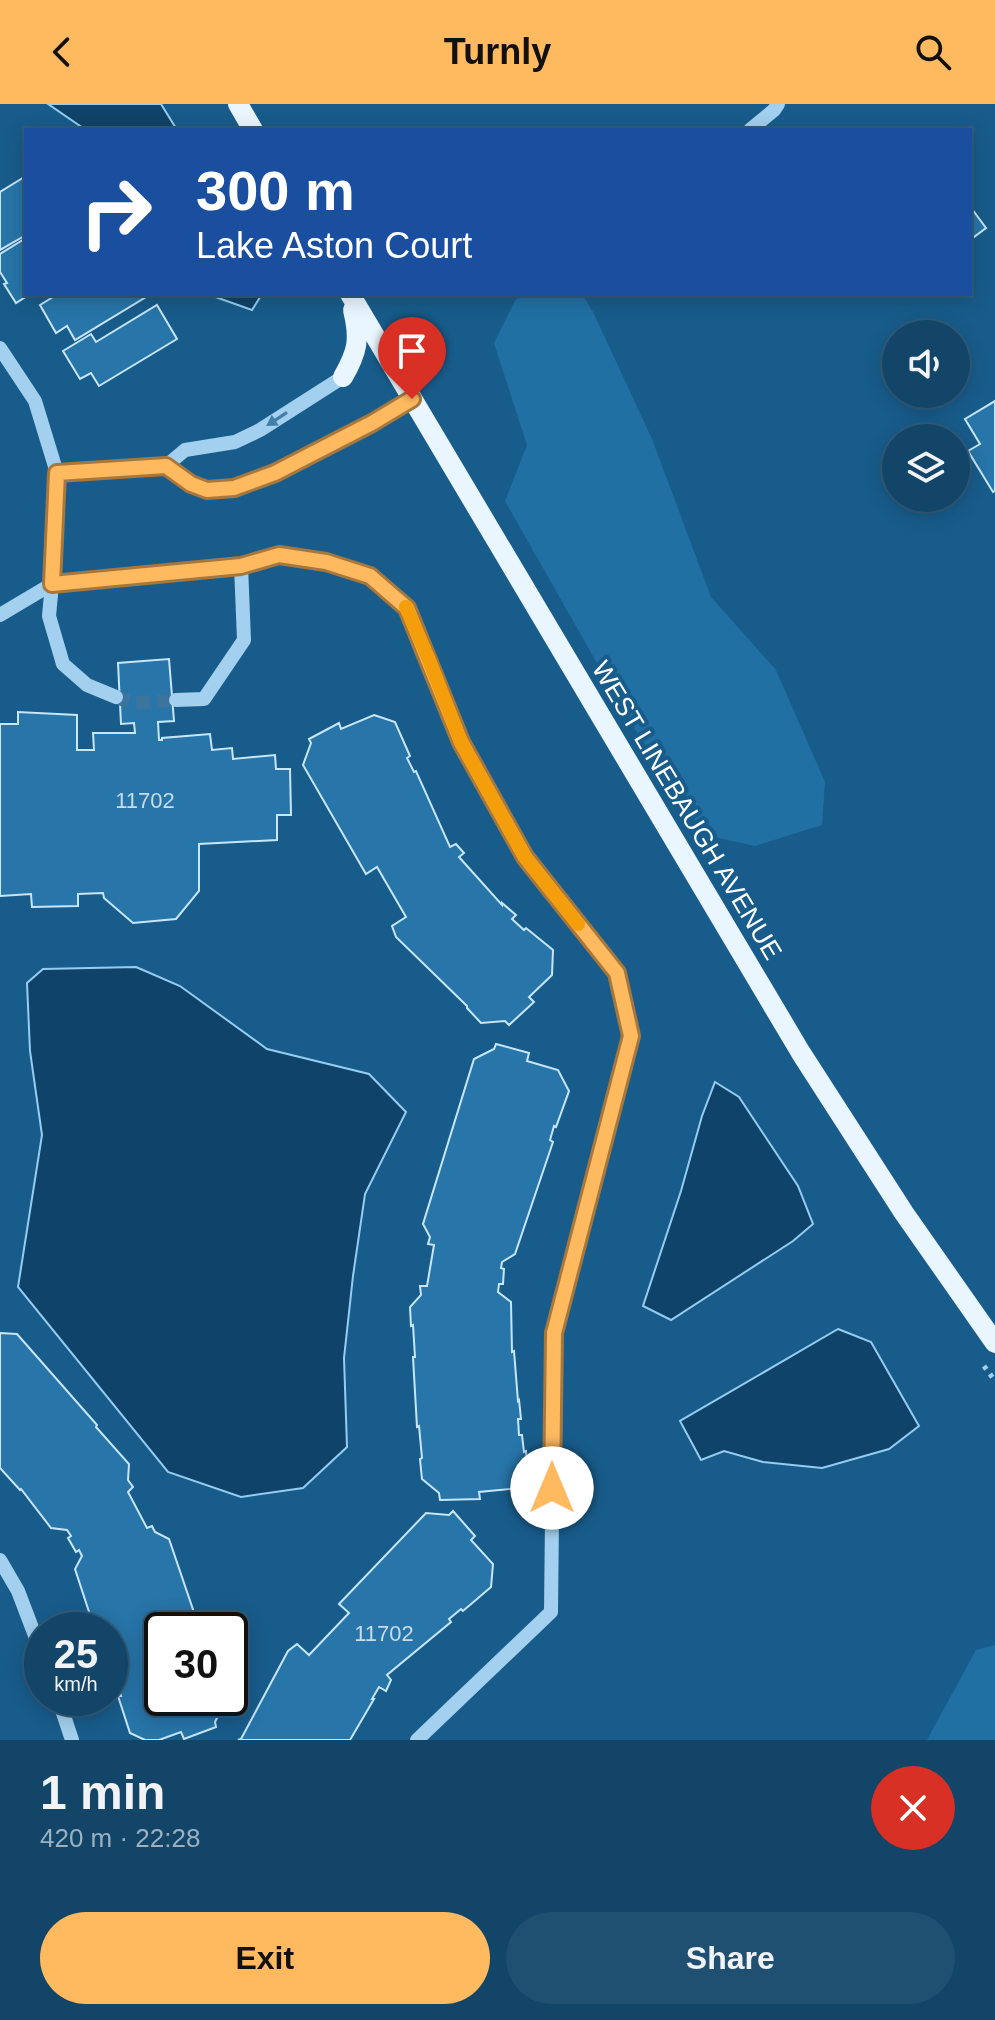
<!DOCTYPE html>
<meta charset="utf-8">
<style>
:root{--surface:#124568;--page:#1f4f71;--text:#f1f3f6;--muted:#9cb1c0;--line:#315d7c;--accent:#ffb95f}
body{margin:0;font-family:Helvetica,sans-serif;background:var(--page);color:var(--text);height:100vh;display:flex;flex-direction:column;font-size:30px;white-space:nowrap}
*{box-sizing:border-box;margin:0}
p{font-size:26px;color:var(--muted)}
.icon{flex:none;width:44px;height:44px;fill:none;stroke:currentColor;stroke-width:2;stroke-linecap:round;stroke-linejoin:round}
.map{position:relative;height:1636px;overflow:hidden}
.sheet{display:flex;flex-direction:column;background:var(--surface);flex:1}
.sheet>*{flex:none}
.banner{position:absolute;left:24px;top:24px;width:948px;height:168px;border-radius:0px;box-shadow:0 4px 20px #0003,0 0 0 2px var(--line);background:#1a4fa0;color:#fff;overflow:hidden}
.buttons{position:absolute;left:882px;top:216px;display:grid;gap:16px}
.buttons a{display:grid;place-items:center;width:88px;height:88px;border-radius:50%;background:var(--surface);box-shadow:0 4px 20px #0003,0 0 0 2px var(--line);font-size:40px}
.speed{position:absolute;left:24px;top:1508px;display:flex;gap:16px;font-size:40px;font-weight:700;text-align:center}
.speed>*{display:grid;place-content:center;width:104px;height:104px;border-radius:50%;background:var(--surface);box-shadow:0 4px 20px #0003,0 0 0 2px var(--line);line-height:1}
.speed small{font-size:20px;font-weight:400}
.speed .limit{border:4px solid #111;border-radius:12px;background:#fff;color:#111}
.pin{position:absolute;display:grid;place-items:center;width:68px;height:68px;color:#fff;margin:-82px -34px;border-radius:50% 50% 50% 0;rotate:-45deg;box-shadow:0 0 8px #0007}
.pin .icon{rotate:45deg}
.me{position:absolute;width:88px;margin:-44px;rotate:0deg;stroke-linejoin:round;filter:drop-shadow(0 0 6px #0008)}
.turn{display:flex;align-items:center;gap:28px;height:168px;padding:0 40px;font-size:36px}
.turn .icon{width:104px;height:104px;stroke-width:2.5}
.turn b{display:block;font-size:56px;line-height:68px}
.round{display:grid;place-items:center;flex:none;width:84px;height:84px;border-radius:42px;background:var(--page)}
.head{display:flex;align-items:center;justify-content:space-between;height:136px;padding:0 40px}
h1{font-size:48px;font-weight:700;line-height:60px}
.cta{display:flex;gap:16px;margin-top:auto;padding:16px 40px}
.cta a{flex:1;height:92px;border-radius:48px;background:var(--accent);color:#111;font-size:32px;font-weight:700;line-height:92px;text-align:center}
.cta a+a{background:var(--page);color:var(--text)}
header{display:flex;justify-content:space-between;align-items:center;height:104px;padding:0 40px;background:var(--accent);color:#111;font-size:36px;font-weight:700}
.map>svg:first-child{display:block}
.green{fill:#2170a4}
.water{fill:#104369;stroke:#95cdf0;stroke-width:2}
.building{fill:#2775a9;stroke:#c8e6fa;stroke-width:2}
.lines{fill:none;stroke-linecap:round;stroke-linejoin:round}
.minor-tunnel{stroke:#3b749c;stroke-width:14;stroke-dasharray:14 7;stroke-linecap:butt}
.path{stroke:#a2d0ee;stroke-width:5;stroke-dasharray:4 6;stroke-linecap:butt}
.minor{stroke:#a2d0ee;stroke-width:14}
.major{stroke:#e9f5ff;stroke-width:20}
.oneway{fill:#417fa9}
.route-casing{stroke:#a6783e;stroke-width:20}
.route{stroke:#ffb95f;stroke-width:14}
.slow{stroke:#f59e0b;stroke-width:14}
.labels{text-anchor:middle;stroke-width:8;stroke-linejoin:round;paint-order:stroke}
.number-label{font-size:22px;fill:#c9dcea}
.street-label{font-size:26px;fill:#fff;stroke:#185c8b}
</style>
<header><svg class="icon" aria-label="back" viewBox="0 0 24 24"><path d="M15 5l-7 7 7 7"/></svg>Turnly<svg class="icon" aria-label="search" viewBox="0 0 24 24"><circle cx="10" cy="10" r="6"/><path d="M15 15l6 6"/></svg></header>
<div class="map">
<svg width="995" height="1636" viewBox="0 0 995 1636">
<rect width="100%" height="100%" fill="#185c8b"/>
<g class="green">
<polygon points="533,190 582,190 593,208 652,335 711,493 776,566 825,678 822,721 755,742 705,731 631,619 505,397 527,341 494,239 516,195"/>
<polygon points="995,1541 995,1636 927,1636 976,1546"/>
</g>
<g class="water">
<polygon points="48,0 161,0 177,26 86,26"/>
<polygon points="207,190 262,190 252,206"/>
<polygon points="136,863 180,882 267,945 369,970 406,1008 365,1090 353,1172 344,1254 347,1343 303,1384 241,1393 168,1368 18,1183 42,1031 30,947 27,879 43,865"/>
<polygon points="715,978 739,993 798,1082 813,1120 793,1137 671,1216 643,1202 681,1087 702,1012"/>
<polygon points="838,1225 871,1238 919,1322 889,1345 822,1364 763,1358 724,1347 701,1356 680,1317"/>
</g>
<g class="building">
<polygon points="26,72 26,131 0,146 0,88"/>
<polygon points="972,105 986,124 970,136 970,106"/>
<polygon points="26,134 26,190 30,190 16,199 4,180 7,179 0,168 0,150"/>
<polygon points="58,190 71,190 72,192 76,190 151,190 75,236 67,222 56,229 40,201"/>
<polygon points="157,201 177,235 99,282 91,269 80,275 63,247 91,230 96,238"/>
<polygon points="995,297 995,387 993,388 968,347 980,340 965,315"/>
<polygon points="169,555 174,617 158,618 159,636 162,636 162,634 210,630 212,646 232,644 233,655 275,651 276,665 290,665 291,711 277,711 277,736 199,740 199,787 176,815 133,819 104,794 103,789 78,790 78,802 32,803 31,790 0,792 0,620 18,620 18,608 77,611 77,646 94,646 93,629 135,629 134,619 121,620 118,559"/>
<polygon points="374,611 395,618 410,652 407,654 414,668 416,667 450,743 456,740 464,749 459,753 502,801 502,799 516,811 512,815 524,826 526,824 553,846 552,871 529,893 534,898 509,921 505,917 481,919 467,904 467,902 396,833 392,822 406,813 377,763 366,770 303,661 311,639 309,635 339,619 341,625"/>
<polygon points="496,940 529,949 527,957 558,966 569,987 556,1023 554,1022 550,1036 553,1038 515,1150 502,1158 501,1164 504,1165 503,1180 499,1180 498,1188 511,1198 512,1248 514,1247 518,1297 519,1296 521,1315 518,1315 519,1331 522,1331 524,1348 526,1347 528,1368 511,1385 479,1388 480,1395 440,1396 439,1389 422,1375 420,1355 422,1354 419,1322 417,1323 413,1253 415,1253 413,1221 411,1222 410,1203 421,1191 420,1182 427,1182 434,1141 428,1140 430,1133 423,1120 474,955 494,945"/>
<polygon points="0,1229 17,1230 97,1321 96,1323 129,1360 128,1376 133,1383 128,1388 147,1424 152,1422 155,1428 169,1435 200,1526 162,1526 162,1594 224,1594 225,1598 215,1618 216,1623 184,1635 181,1628 159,1636 145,1636 130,1629 118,1592 121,1592 116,1577 112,1578 110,1571 110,1526 95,1526 75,1465 82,1452 79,1446 76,1448 68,1434 71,1432 67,1426 51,1424 21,1385 20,1386 0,1364"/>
<polygon points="453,1407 475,1432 471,1436 493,1460 491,1483 463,1507 461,1505 449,1515 451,1518 387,1571 391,1576 386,1587 379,1583 372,1595 374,1595 350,1636 238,1636 241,1635 288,1547 297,1540 309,1551 349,1509 339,1500 426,1409 449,1411"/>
</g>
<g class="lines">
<polyline class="minor-tunnel" points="116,593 134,599 176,596"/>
<polyline class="path" points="984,1262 995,1277"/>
<g class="minor">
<polyline points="750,26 774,6 778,0"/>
<polyline points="0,244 35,297 57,369 52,480 0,511"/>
<path d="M166,362C179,372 193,385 209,386C251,390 300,356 335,337C361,323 387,310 412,295"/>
<polyline points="57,369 166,362 185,346 235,338 260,326 343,273"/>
<polyline points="116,593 87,581 63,560 49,512 52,480 241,462"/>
<polyline points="176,596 204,595 244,536 241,462 279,451 326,458 370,472 407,504 461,638 525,753 617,869 631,932 554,1229 551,1508 417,1636"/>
<polyline points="0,1456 18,1487 42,1550"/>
<polyline points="58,1594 72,1636"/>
</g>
<g class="major">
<polyline points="238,0 253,26"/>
<polyline points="350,190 801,949 904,1109 995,1239"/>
<path d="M343,273C358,247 360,235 353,206"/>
</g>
</g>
<defs><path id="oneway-solid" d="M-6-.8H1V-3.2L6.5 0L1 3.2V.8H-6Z" transform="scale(2)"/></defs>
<use class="oneway" href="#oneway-solid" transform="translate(277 315) rotate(147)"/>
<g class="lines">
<defs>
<polyline id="route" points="412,295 372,319 275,369 234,384 207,386 191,380 166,362 57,369 52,480 241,462 279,451 326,458 370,472 407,504 461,638 525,753 617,869 631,932 554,1229 552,1384"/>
</defs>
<use href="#route" class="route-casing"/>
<use href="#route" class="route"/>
<polyline class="slow" points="406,503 429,556 461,638 525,753 578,820"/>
</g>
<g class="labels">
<g class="number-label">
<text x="145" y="704">11702</text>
<text x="384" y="1537">11702</text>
</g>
<g class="street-label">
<text transform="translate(687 706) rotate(59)" y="9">WEST LINEBAUGH AVENUE</text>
</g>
</g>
</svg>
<div class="buttons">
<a><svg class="icon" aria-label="sound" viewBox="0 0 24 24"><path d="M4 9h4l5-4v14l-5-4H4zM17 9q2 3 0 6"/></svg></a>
<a><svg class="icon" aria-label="layers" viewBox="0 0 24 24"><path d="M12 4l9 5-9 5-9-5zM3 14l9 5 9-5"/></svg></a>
</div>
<div class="speed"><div>25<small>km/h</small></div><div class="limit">30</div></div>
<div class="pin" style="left:412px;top:295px;background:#d93025"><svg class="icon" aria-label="arrive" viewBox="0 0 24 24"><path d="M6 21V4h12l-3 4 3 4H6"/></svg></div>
<svg class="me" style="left:552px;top:1384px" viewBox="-20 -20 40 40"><circle r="19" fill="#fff"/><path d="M0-13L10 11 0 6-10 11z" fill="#ffb95f"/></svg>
<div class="banner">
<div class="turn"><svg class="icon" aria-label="right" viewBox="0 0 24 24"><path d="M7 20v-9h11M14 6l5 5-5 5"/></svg><div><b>300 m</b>Lake Aston Court</div></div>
</div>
</div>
<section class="sheet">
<div class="head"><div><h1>1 min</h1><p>420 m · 22:28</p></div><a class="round" style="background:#d93025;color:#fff"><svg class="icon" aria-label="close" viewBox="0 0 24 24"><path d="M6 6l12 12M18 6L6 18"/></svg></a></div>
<div class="cta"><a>Exit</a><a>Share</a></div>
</section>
